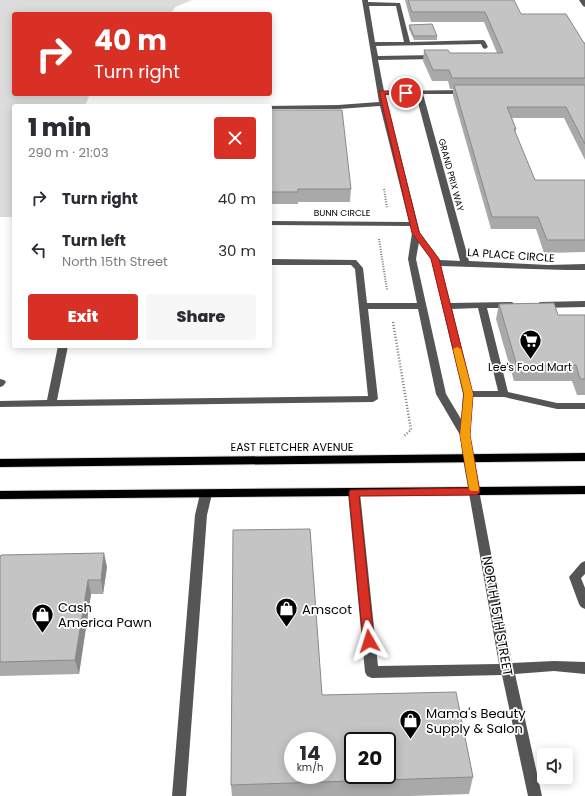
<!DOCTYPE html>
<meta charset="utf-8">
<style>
:root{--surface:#fff;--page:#f7f7f7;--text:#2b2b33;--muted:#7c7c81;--accent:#d93025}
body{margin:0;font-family:Poppins,sans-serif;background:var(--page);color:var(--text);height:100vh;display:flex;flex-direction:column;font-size:15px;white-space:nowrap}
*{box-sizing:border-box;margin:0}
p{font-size:13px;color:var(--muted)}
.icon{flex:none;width:22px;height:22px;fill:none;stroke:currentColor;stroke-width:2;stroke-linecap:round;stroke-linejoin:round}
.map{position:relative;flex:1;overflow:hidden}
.panel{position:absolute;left:12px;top:104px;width:260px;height:244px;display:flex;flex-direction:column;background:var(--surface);border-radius:4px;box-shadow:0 2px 10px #0003}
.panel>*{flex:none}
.banner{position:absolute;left:12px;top:12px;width:260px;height:84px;border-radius:4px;box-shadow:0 2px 10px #0003;background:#d93025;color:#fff;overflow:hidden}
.tools{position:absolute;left:537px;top:748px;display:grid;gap:8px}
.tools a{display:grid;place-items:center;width:36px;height:36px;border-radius:4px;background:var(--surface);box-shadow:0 2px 10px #0003;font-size:20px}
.speed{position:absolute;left:284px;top:732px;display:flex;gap:8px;font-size:20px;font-weight:700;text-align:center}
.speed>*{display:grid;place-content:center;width:52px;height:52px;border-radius:50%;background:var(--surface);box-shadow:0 2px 10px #0003;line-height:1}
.speed small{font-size:10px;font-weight:400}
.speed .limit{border:2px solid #111;border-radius:6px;background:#fff;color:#111}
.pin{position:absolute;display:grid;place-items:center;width:34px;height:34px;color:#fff;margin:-17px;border:2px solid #fff;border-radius:50%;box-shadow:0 1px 4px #0007}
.me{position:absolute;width:44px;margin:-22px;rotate:354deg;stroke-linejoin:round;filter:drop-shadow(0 0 3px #0008)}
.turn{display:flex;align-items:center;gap:14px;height:84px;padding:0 16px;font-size:18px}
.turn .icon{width:52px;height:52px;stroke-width:2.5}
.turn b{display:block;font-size:28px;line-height:34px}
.round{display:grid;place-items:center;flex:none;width:42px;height:42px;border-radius:4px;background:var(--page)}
.headline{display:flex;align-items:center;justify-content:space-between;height:68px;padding:0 16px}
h1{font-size:24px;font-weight:800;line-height:30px}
.primary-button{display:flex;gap:8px;margin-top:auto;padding:8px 16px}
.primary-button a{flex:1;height:46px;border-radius:4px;background:var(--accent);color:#fff;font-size:16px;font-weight:800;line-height:46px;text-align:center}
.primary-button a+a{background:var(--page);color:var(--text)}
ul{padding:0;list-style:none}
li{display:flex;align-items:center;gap:12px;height:52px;padding:0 16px}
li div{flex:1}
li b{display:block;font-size:15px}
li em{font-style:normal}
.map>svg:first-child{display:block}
.green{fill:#dcdcdc}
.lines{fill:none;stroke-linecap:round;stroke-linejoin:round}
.major-casing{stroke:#dbdbdb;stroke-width:2}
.path-far1{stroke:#777;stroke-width:2;stroke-dasharray:1 1.5;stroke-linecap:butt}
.path{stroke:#777;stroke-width:2.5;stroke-dasharray:1 2;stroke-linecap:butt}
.minor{fill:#555;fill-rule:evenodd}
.major{fill:#000;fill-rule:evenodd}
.wall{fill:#a9a9a9}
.shaded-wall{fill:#898989}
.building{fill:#c4c4c4;stroke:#898989;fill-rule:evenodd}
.route{fill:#d93025;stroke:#8d1f18}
.slow{fill:#f59e0b}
.labels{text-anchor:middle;stroke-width:3.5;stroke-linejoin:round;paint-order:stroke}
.far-street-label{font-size:9px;fill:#000;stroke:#fff}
.street-label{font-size:11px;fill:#000;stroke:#fff}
.poi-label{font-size:11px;fill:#000;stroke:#fff}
.near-poi-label{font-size:13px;fill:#000;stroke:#fff;text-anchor:start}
.near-street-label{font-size:13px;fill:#000;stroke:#fff}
</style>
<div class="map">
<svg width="585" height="796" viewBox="0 0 585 796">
<rect width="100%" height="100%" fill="#fff"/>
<polygon class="green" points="0,0 192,0 175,7 171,14 14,14 14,94 90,94 85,106 14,106 14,217 0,217"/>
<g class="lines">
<defs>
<g id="major">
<polygon points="585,453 585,461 0,467 0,459"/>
<polygon points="585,486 585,494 0,499 0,491"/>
</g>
</defs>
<use href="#major" class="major-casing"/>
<g class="path-far1">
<polyline points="384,189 387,208"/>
<polyline points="379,239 387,290"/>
</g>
<polyline class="path" points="393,322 411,430 403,437"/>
<g class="minor">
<path d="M362,0H368V2L400,3L410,42L483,40L485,41L488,47L485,49L483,48L481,44L376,46L378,56L437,55L440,57L437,59L378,60L384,91L465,90L468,92L465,94H423L469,261L548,265L585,264V270H566L441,266L450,303L512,302L516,305L512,308H487L508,392L557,403H585V409H557L504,397H473L470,435L473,459L512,663L554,661L585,662V674L554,671L515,674L542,796H528L502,675L372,678L367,676L365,672L348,493L350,490H358L360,493L378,666L499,664L463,459L460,435L436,394L418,309H368L378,399L373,402L0,407V401L47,400L58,346H68L57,400L368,396L355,269L351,265H270V259L356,260L363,268L367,303H417L408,259L412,233L411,226L270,225V221L409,222L380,106L338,109H270V106H267L338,105L379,102ZM369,6H396L404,42H375ZM385,95H416L460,261L440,260L420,233ZM419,242L431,259L463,394L461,419L446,394L416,259ZM478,308L498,391H472L452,309Z"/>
<polygon points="579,0 585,0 585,7 583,6"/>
<polygon points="585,301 585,307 540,308 536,305 540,302"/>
<polygon points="0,379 4,380 6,382 3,386 0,387"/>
<polygon points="206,490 210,491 212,494 207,515 186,796 172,796 195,515 200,494 202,491"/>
<polygon points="585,561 585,574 581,578 585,588 585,609 581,607 579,604 569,577 581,563"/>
</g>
<use href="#major" class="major"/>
</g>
<g class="wall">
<polygon points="405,0 521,14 584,43 585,43 585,160 564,118 512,118 516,129 515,132 535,180 585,180 585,252 544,253 536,229 491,229 453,96 453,89 450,89 448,81 432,81 423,61 424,50 450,53 497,53 484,22 411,22"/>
<polygon points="409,25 437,36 437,40 414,40 409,29"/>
<polygon points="270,110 351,189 350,202 298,202 298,204 270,204"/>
<polygon points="499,304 558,315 585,315 585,395 577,395 572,381 514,381 496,319"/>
<polygon points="0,558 107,567 103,594 91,594 79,674 0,676"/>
<polygon points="322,695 473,777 469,794 411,796 232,796 231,785"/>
</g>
<g class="shaded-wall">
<polygon points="104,553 107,567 103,594 101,580"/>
<polygon points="88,580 91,594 79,674 75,660"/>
</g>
<g class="building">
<polygon points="408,0 514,0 521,14 566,14 584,43 585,43 585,78 452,78 449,70 433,70 424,50 448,50 450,53 503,53 485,12 412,12"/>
<polygon points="432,24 437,36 414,36 409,25"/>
<polygon points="454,85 585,85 585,144 566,107 507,107 516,129 514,129 535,180 585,180 585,240 547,240 538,217 492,217"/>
<polygon points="270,110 342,110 351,189 298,189 298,192 270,192"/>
<polygon points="554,303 558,315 585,315 585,379 580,379 576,365 517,366 499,304"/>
<path d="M310,529L322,695L456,692L473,777L231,785L233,530ZM293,741H327V775H293ZM353,741H387V775H353Z"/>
<polygon points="104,553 101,580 88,580 75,660 0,662 0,558 1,555"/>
</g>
<polygon class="route" points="379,91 406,91 409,93 406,94 385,94 419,232 439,259 473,394 470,435 480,492 478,494 475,495 359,496 374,641 373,644 369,646 364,644 363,641 349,493 350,490 469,488 460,435 464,394 431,259 412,233"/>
<polygon class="slow" points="457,347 461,349 473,394 470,435 479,489 478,491 471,491 469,489 460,435 464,394 453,349"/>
<defs>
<symbol id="supermarket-pin" viewBox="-11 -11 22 30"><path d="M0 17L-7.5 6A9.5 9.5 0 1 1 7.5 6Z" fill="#000" stroke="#fff"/><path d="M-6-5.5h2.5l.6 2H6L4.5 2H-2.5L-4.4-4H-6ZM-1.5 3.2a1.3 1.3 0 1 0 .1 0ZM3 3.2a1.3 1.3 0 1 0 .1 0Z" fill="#fff"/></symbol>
<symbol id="shop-pin" viewBox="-11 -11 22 30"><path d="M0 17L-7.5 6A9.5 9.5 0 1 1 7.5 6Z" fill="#000" stroke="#fff"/><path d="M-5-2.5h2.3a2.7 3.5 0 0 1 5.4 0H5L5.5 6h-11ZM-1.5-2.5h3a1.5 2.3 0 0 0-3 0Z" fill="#fff"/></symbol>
</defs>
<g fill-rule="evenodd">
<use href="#supermarket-pin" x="518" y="328" width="25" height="34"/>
<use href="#shop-pin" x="274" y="596" width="25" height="34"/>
<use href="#shop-pin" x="30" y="602" width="25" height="34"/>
<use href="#shop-pin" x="398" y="708" width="25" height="34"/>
</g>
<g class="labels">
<g class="far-street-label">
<text transform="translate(451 175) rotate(75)" y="3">GRAND PRIX WAY</text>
<text x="342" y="216">BUNN CIRCLE</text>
</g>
<g class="street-label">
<text transform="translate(511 255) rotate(4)" y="4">LA PLACE CIRCLE</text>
<text x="292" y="451">EAST FLETCHER AVENUE</text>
</g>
<g class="poi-label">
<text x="530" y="371">Lee's Food Mart</text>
</g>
<g class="near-poi-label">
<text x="58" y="612">Cash<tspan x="58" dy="15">America Pawn</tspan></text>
<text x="302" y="614">Amscot</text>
<text x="426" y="718">Mama's Beauty<tspan x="426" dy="15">Supply &amp; Salon</tspan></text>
</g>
<g class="near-street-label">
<text transform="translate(498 616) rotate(80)" y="5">NORTH 15TH STREET</text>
</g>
</g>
</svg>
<div class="tools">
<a><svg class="icon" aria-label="sound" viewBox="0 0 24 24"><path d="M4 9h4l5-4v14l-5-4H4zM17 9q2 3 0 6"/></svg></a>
</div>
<div class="speed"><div>14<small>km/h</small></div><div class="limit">20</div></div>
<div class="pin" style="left:406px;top:93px;background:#d93025"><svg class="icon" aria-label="arrive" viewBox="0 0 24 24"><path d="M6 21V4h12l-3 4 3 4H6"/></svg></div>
<svg class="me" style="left:369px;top:641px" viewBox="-20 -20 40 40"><path d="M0-17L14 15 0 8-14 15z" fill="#d93025" stroke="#fff" stroke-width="4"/></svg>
<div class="banner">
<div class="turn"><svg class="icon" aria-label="right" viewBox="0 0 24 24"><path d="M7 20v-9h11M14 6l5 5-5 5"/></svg><div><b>40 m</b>Turn right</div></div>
</div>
<section class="panel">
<div class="headline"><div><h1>1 min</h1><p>290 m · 21:03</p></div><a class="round" style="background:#d93025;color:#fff"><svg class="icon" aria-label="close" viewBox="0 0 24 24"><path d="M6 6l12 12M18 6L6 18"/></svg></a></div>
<ul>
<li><svg class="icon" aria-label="right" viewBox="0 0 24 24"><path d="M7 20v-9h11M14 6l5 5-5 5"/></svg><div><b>Turn right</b></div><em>40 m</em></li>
<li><svg class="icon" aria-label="left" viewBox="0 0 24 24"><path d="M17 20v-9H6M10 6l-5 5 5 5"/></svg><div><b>Turn left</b><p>North 15th Street</p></div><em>30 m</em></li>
</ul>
<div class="primary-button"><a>Exit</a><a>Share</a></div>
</section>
</div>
